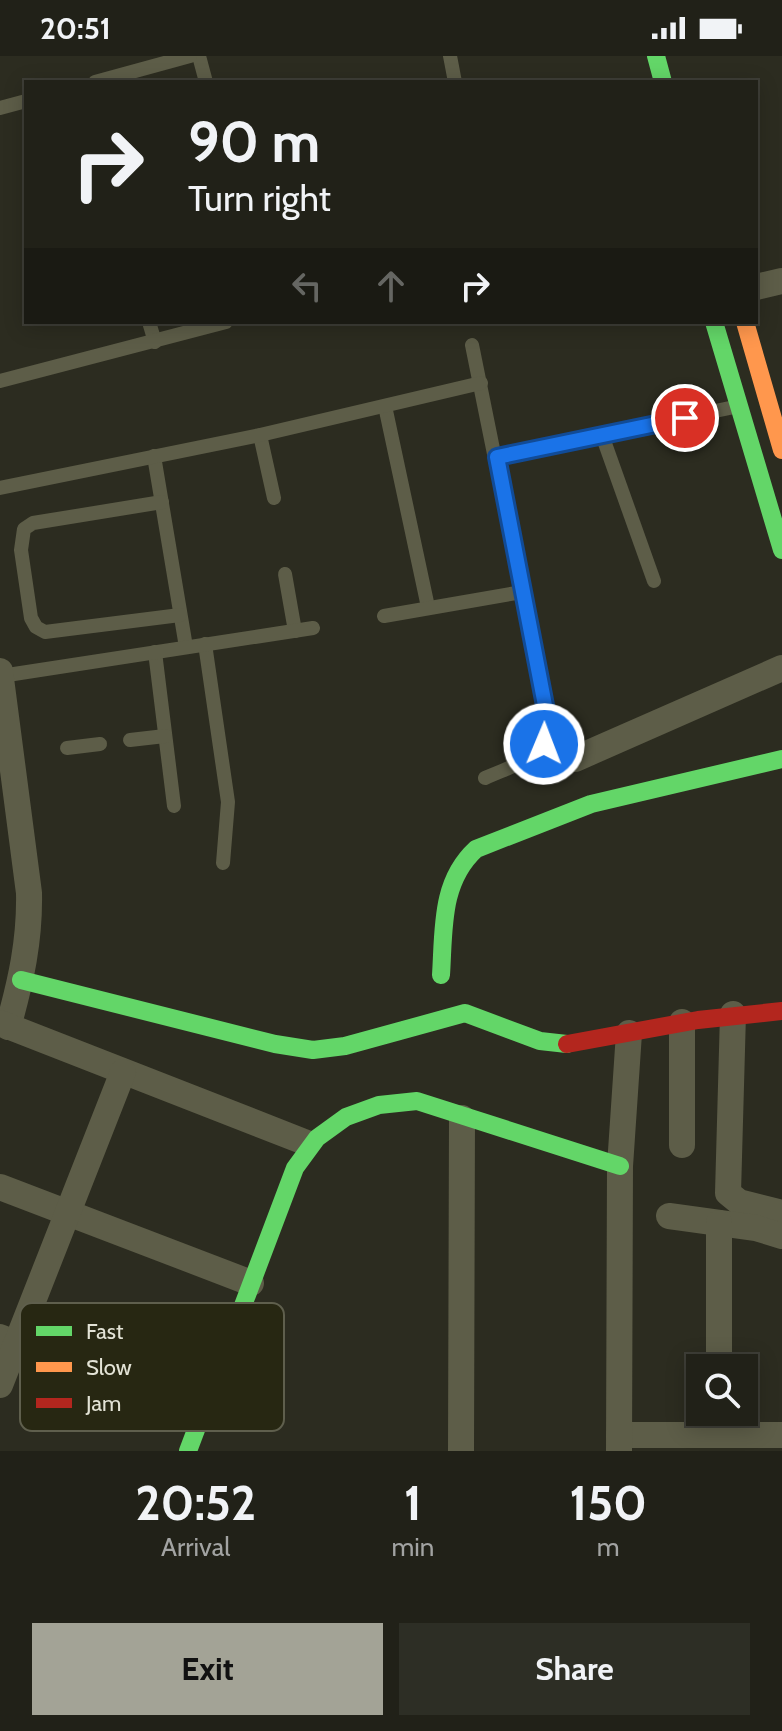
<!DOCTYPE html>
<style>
:root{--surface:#212118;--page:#2d2e25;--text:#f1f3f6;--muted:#a2a3a2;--line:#3e3e37;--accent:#a3a396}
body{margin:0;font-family:Cabin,sans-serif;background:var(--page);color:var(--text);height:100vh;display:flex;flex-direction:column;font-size:30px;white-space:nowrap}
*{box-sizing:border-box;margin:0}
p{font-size:26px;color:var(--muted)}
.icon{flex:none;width:44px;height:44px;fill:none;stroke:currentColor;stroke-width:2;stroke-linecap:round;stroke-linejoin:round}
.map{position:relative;height:1395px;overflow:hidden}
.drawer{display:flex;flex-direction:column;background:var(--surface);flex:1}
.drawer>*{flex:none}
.banner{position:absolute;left:24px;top:24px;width:734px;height:244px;border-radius:0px;box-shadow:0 4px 20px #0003,0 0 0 2px var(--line);background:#212118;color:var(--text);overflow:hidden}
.tools{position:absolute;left:686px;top:1298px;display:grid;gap:16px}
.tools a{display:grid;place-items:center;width:72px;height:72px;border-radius:0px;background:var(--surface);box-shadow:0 4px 20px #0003,0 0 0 2px var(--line);font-size:40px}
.pin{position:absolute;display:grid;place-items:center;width:68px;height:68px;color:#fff;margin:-34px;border:4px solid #fff;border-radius:50%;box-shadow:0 2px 8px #0007}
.me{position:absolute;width:88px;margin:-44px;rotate:1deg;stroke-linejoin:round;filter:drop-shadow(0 0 6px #0008)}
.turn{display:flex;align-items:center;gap:28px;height:168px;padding:0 32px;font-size:36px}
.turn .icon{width:104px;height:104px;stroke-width:2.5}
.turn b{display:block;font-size:56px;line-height:68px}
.lanes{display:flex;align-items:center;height:76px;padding:0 32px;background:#0003;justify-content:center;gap:40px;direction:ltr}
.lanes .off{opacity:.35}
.eta{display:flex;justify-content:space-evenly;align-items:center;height:136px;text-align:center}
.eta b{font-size:48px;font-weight:800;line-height:56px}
.action{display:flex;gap:16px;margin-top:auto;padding:16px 32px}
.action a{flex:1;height:92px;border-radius:0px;background:var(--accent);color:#111;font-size:32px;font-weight:800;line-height:92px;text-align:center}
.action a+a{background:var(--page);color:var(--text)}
.status{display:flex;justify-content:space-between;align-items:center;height:56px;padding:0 40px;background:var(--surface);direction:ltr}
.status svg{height:22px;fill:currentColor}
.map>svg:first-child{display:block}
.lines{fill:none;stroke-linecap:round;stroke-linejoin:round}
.lane{stroke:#5d5d48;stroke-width:14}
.street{stroke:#5d5d48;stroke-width:26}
.fast{stroke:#63d668;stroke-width:18}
.slow{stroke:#ff974d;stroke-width:18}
.jam{stroke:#b3261e;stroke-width:18}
.route-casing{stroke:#114b97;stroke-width:20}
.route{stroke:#1a73e8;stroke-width:14}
.key{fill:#272712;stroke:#5f5f4d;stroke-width:2}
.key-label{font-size:22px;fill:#e3e3d6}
</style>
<div class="status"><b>20:51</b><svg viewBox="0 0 49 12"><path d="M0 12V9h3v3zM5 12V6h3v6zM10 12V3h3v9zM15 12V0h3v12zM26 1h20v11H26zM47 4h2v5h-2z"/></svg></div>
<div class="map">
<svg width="782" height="1395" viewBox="0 0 782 1395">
<rect width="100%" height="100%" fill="#2c2c20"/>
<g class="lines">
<g class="lane">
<polyline points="199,0 206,26"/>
<polyline points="450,0 455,26"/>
<polyline points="95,26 190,0"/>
<polyline points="0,52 26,45"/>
<polyline points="149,266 155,286"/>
<path d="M472,289L549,670C540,705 516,708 485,722"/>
<polyline points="0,325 226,266"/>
<polyline points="385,350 428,551"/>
<polyline points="260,379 274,442"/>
<polyline points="602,379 654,525"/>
<polyline points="154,400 186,591"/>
<polyline points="497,401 739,350"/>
<polyline points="0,432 260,379 481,327"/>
<polyline points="162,446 33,467 24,473 21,494 31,562 36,571 45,576 180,559"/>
<polyline points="285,518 295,575"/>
<polyline points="384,560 522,536"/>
<polyline points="205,588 228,746 223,807"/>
<polyline points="155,596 174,750"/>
<polyline points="1,620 313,572"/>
<polyline points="130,684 165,680"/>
<polyline points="67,692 100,688"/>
</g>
<g class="street">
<polyline points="756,231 782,225"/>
<path d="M0,615L29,837C30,884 21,925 8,971"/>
<polyline points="575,703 782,612"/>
<polyline points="733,958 728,1137 739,1146 782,1157"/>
<polyline points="682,966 682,1089"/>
<polyline points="0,967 307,1087"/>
<polyline points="0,1131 251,1227"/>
<polyline points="669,1160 756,1172 782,1180"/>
<polyline points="719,1167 719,1312"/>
<polyline points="0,1281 201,1359"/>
<polyline points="0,1329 123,1016"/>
<polyline points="619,1379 782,1379"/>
<polyline points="461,1395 462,1062"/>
<polyline points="619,1395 620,1110 629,977"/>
</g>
<g class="fast">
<polyline points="656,0 663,26"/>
<polyline points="714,266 782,494"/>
<path d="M441,919C444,874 440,826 476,793L591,748L782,703"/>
<polyline points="21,924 275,988 313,994 345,990 465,957 540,985 567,988"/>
<polyline points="188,1395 295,1112 317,1082 346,1061 379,1049 417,1045 620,1110"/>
</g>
<polyline class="slow" points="745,266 782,394"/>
<polyline class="jam" points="567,988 698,964 782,955"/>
</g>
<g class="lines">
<defs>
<polyline id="route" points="544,688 549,670 497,401 685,362"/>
</defs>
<use href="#route" class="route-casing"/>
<use href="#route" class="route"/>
</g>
<rect x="20" y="1247" width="264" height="128" rx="12" class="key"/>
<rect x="36" y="1270" width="36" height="10" fill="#63d668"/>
<rect x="36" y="1306" width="36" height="10" fill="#ff974d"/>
<rect x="36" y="1342" width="36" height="10" fill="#b3261e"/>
<g class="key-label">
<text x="86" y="1283">Fast</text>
<text x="86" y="1319">Slow</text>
<text x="86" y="1355">Jam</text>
</g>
</svg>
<div class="tools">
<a><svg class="icon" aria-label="search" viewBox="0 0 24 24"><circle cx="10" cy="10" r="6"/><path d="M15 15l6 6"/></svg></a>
</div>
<div class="pin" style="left:685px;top:362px;background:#d93025"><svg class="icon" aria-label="arrive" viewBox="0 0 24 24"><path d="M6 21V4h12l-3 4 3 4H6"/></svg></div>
<svg class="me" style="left:544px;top:688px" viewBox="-20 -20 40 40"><circle r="17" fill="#1a73e8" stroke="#fff" stroke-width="3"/><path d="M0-11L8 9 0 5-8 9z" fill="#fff"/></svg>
<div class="banner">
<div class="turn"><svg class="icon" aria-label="right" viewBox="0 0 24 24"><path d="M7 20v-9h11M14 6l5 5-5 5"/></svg><div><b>90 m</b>Turn right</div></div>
<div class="lanes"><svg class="icon off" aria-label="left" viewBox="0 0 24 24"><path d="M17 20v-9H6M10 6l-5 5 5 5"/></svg><svg class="icon off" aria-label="ahead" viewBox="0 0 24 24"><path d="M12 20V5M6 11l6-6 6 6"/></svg><svg class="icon" aria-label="right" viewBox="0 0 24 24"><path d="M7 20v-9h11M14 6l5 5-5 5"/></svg></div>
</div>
</div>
<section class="drawer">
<div class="eta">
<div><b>20:52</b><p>Arrival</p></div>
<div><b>1</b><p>min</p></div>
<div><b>150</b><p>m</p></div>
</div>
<div class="action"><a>Exit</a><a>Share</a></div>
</section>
